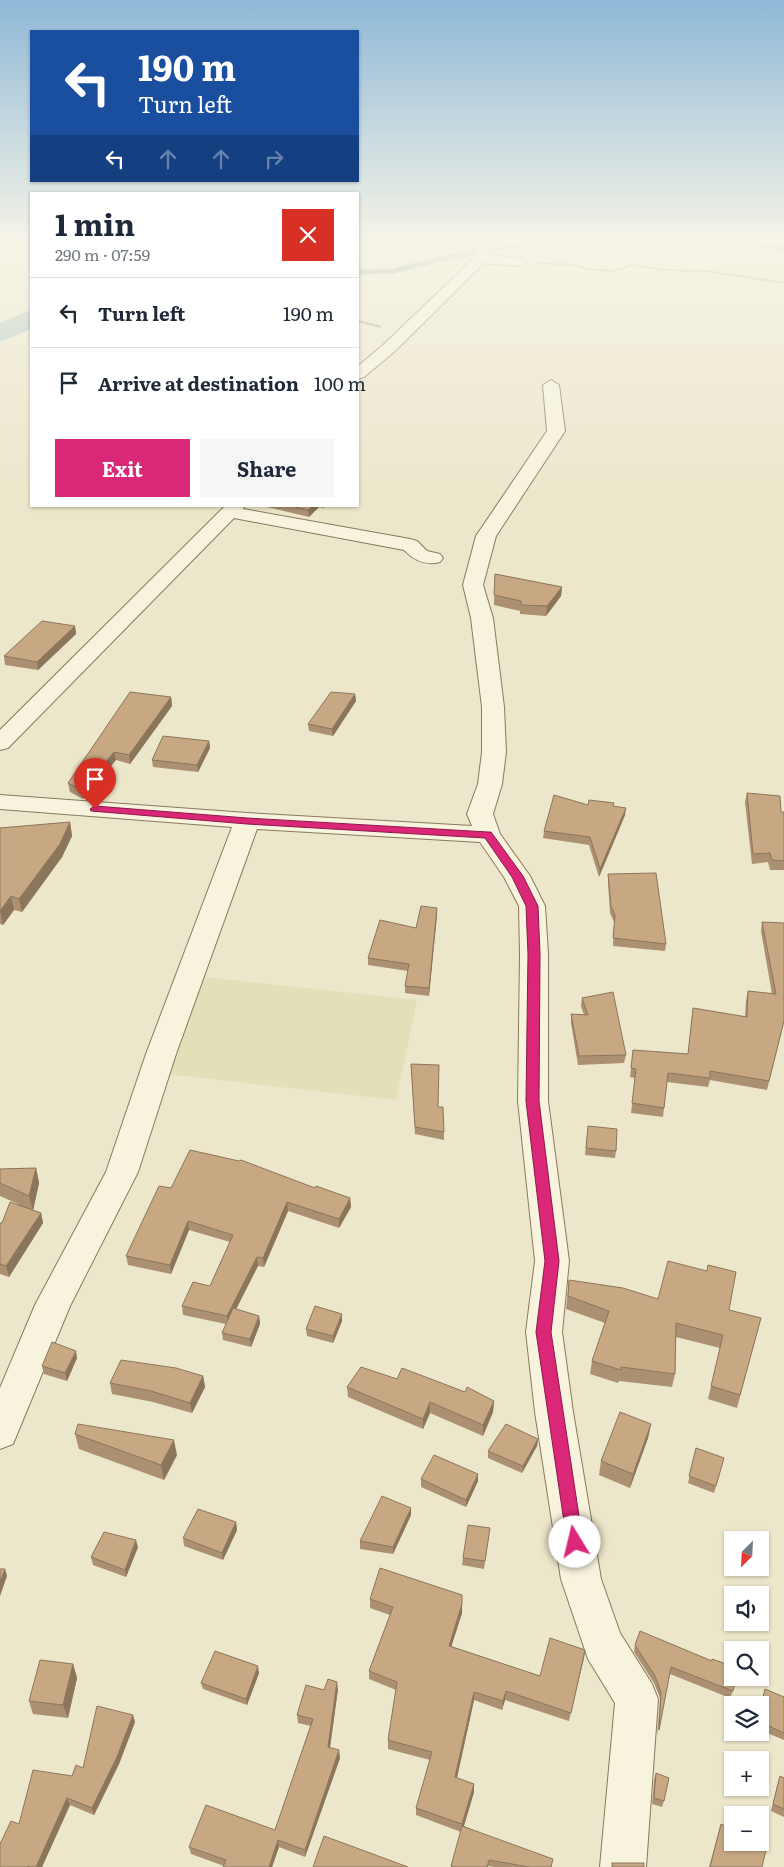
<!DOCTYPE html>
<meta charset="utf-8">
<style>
:root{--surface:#fff;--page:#f6f6f7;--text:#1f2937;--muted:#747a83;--line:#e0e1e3;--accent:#db2777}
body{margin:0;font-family:Literata,serif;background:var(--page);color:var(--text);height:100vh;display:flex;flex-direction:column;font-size:19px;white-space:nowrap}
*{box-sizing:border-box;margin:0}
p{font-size:16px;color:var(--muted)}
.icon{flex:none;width:28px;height:28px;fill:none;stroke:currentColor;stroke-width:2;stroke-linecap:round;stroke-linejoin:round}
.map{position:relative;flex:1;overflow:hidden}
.side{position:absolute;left:30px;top:192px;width:329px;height:315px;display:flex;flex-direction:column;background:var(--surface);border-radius:0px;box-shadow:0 1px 4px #0004}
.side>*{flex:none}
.hud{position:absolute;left:30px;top:30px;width:329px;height:152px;border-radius:0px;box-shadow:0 1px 4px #0004;background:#1a4fa0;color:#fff;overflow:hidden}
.needle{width:32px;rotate:204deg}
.fabs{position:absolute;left:724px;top:1531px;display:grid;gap:10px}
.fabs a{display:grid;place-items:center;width:45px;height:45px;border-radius:0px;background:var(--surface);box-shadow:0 1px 4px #0004;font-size:25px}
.pin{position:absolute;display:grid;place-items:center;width:42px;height:42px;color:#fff;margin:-51px -21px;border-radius:50% 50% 50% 0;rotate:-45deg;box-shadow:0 0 5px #0007}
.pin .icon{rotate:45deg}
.me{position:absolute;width:55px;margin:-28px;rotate:351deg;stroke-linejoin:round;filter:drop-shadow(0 0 4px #0008)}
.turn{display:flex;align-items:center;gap:18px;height:105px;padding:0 25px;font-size:22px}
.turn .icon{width:65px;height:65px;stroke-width:2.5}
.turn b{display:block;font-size:35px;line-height:42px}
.lanes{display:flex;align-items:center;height:48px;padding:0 25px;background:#0003;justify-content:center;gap:25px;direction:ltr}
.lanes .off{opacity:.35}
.round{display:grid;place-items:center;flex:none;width:52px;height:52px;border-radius:0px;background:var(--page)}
.headline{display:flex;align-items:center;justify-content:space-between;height:85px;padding:0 25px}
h1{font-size:30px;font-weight:700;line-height:38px}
.primary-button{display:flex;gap:10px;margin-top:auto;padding:10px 25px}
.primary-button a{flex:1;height:58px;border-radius:0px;background:var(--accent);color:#fff;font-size:20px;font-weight:700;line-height:58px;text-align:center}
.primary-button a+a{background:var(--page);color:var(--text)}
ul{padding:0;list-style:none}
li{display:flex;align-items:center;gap:15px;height:70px;padding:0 25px;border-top:1px solid var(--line)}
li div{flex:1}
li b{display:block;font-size:19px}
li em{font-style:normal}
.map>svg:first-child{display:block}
.farmland{fill:#e1e0b8}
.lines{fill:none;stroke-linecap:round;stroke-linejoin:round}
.stream{stroke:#718f8b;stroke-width:5}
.river{fill:#aac1bd;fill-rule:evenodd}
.minor-casing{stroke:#887a5f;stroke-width:2}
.path{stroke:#887a5f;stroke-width:2;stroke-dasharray:2 1;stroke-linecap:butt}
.minor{fill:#f7f3dd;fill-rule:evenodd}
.wall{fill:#ab9071}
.shaded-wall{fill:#8b765c}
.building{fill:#c7a883;stroke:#8b765c}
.route{fill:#db2777;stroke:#8e194d}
</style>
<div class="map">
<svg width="784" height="1867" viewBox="0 0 784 1867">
<rect width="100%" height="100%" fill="#ece6ca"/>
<polygon class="farmland" points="194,976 417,1000 396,1100 158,1073"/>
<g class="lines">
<g class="stream">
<polyline points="735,241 784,249"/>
<polyline points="358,272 393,271 452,256 546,241"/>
</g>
<polygon class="river" points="31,310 31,329 0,342 0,323"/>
<defs>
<g id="minor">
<polygon points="484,241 501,241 490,248 487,255 519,258 526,262 519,266 484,263 394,352 364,377 358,379 358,366 382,346 472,260 477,246"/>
<polygon points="551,380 559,385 565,431 496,536 483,585 493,618 504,707 506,752 502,784 493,814 500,834 530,876 545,906 548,954 548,1101 569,1261 562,1332 573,1412 601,1579 620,1633 652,1684 658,1699 646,1867 600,1867 615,1703 588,1659 561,1579 535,1412 526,1332 535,1261 518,1101 520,954 519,906 504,877 480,842 257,829 176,1054 138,1172 70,1306 13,1444 0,1449 0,1388 35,1305 106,1172 146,1054 232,827 0,809 0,795 247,813 472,826 467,814 478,784 482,752 482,707 471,618 463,585 476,536 547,431 543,385"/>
<path d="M225,506H244L243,509L410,539L417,541L427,551L440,554L443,558L440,562C425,566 414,560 404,550L234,518L8,748L0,750V730Z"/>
</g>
</defs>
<use href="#minor" class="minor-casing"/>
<g class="path">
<polyline points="453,241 464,243"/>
<polyline points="0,244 15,241"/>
<polyline points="538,263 575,265 586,269 613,271 633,265 663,270 706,271 784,283"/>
<polyline points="358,321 381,327"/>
</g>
<use href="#minor" class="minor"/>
</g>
<g class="wall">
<polygon points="267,506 326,506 324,508 319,507 309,517 267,507"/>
<polygon points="495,574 562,587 561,596 546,616 520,614 520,611 494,605"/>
<polygon points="75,626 76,634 38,670 5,665 4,656"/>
<polygon points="355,694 356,701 333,736 309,731 308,724"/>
<polygon points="171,697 172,706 130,764 116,760 83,799 70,792 68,783"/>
<polygon points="209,741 210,748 198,772 153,767 152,760"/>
<polygon points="747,793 781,812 784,812 784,870 770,870 768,862 752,864 745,802"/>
<polygon points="588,805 613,806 625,815 599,877 589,845 543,838 544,831"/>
<polygon points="70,822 72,836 62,857 22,912 14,910 3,925 0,924 0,828"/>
<polygon points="608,874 666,944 665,951 613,946 614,922 610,913 608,882"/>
<polygon points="437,908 429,996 405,993 405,986 408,971 368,965 368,958 416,928"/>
<polygon points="762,922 784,1022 767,1090 710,1080 708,1087 667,1082 663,1117 631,1113 635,1078 630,1077 633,1050 688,1054 693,1008 745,1017 746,1000 748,991 772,994 761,931"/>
<polygon points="582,998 626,1055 624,1063 578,1065 571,1023 571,1014 584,1015 581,1006"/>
<polygon points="411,1064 438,1107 444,1132 444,1140 415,1134"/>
<polygon points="588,1126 616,1151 615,1158 585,1155"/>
<polygon points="36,1168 39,1183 33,1210 41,1213 43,1223 9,1277 0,1274 0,1223 2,1223 18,1204 0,1196 0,1169"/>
<polygon points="171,1188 315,1188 350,1198 351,1207 339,1228 288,1211 264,1267 258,1266 236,1309 259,1316 260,1324 251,1347 223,1340 222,1333 226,1324 183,1315 182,1306 210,1286 230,1242 189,1230 171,1274 128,1265 126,1256"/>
<polygon points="569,1280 658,1299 729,1310 761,1318 737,1408 708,1399 720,1348 676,1337 675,1374 672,1387 619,1381 618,1383 590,1374 592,1361 605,1323 566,1309"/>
<polygon points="342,1321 333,1343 307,1336 306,1329"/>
<polygon points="77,1358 67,1381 44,1374 42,1366"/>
<polygon points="203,1376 205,1387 192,1413 153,1402 112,1394 110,1383"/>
<polygon points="397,1379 465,1392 494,1401 493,1412 483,1436 430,1413 423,1429 348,1397 347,1387"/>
<polygon points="651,1424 648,1438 630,1488 599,1475 601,1461"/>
<polygon points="75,1434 177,1455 164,1480 79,1449"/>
<polygon points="538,1439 537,1446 522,1473 488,1458 488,1451"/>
<polygon points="696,1448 724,1458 714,1493 688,1483"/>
<polygon points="421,1479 478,1481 466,1507 421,1487"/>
<polygon points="411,1515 393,1554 360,1549 360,1541"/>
<polygon points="236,1522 237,1530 223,1560 184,1546 183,1538"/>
<polygon points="489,1535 484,1569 462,1565 463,1558"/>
<polygon points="138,1547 126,1577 93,1565 91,1557"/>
<polygon points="370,1599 462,1604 462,1613 451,1646 540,1676 585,1650 569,1721 505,1700 502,1710 474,1700 457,1778 474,1784 474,1792 464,1826 552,1867 494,1867 488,1866 488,1867 451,1867 461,1832 416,1815 416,1808 430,1760 388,1749 388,1740 396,1690 369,1679 369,1671 390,1615 370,1608"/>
<polygon points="635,1645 712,1661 733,1691 730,1698 670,1674 657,1736 660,1698 654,1683 634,1652"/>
<polygon points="73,1664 77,1678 68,1718 33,1714 29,1701"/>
<polygon points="259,1673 247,1705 203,1689 201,1683"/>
<polygon points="338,1689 330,1747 340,1758 305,1857 279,1847 272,1867 223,1867 224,1866 191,1854 189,1847 275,1830 311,1726 298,1723 297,1715 324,1690"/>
<polygon points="765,1689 784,1697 784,1740 760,1730 760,1707"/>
<polygon points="135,1722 119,1764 94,1815 70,1805 42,1867 0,1867 19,1824 72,1776 83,1768"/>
<polygon points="656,1773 664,1801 662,1807 652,1804 654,1780"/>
<polygon points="780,1776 784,1778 784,1817 771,1811 778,1782"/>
<polygon points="721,1824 762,1867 709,1867"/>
</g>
<g class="shaded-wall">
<polygon points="313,506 319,506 319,507 309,517 308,510"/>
<polygon points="562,587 561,596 546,616 547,606"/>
<polygon points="75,626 76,634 38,670 37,662"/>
<polygon points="355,694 356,701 333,736 332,729"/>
<polygon points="171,697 172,706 130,764 129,755"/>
<polygon points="209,741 210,748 198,772 197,765"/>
<polygon points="114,752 116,760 83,799 82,790"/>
<polygon points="626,808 625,815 599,877 600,869"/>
<polygon points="70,822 72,836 62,857 22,912 19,899"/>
<polygon points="11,896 14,910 3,925 0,911"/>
<polygon points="437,908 437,916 429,996 429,988"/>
<polygon points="36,1168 39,1183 33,1211 29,1196"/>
<polygon points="350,1198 351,1207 339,1228 339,1219"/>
<polygon points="287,1202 288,1211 264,1267 263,1258"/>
<polygon points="41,1213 43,1223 9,1277 6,1266"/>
<polygon points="188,1221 189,1230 171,1274 170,1265"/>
<polygon points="257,1257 258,1266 228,1325 227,1316"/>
<polygon points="342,1314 342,1321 333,1343 333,1336"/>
<polygon points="259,1316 260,1324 251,1347 250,1339"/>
<polygon points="76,1351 77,1358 67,1381 65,1373"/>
<polygon points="203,1376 205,1387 192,1413 190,1403"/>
<polygon points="494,1401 493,1412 483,1436 483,1425"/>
<polygon points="430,1402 430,1413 423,1429 423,1419"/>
<polygon points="651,1424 648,1438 630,1488 633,1474"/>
<polygon points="538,1439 537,1446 522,1473 523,1466"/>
<polygon points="174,1440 177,1455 164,1480 161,1465"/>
<polygon points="478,1474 478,1481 466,1507 466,1500"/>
<polygon points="411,1508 411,1515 393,1554 393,1547"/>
<polygon points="236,1522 237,1530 223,1560 222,1553"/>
<polygon points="136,1540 138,1547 126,1577 125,1570"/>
<polygon points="5,1569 7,1576 0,1596 0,1582"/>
<polygon points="462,1604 462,1613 449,1654 449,1646"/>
<polygon points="585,1650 584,1658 569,1721 571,1713"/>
<polygon points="73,1664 77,1678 68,1718 63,1705"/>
<polygon points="258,1666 259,1673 247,1705 246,1699"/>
<polygon points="337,1682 338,1689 329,1754 328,1747"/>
<polygon points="506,1691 505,1700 502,1710 503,1701"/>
<polygon points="474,1692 474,1700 455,1786 455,1777"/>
<polygon points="133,1715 135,1722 119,1764 94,1815 92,1808"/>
<polygon points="339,1750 340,1758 305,1857 305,1850"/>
<polygon points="474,1784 474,1792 462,1832 462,1824"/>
<polygon points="67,1798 70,1805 42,1867 36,1867"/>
<polygon points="278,1840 279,1847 272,1867 269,1867"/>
</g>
<g class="building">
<polygon points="291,506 313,506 308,510"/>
<polygon points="495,574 562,587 547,606 521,605 521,601 494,595"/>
<polygon points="42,621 75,626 37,662 4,656"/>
<polygon points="130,692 171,697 129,755 114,752 82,790 68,783"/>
<polygon points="331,692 355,694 332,729 308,724"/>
<polygon points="163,736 209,741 197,765 152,760"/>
<polygon points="747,793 780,796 781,812 784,812 784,861 772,860 770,853 753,854"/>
<polygon points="554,795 588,805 589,800 614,803 613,806 626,808 600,869 590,837 544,831"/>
<polygon points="70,822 60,844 19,899 11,896 0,911 0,828"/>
<polygon points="656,873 666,944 613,938 615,915 611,906 608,874"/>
<polygon points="421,906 437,908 429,988 405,986 409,964 368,958 380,920 416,928"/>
<polygon points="762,922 784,923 784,1021 769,1081 710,1071 710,1078 668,1073 664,1108 632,1103 636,1069 631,1068 633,1050 688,1054 693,1008 747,1017 748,991 776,994"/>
<polygon points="613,992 626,1055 579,1056 571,1014 588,1015 582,998"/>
<polygon points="411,1064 439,1065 438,1107 443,1107 444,1132 415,1127"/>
<polygon points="588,1126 617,1129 616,1151 586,1148"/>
<polygon points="190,1150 239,1161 241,1160 315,1188 316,1186 350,1198 339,1219 287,1202 263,1258 257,1257 227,1316 182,1306 193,1282 210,1286 233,1235 188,1221 170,1265 126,1256 159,1186 171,1188"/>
<polygon points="36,1168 29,1196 0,1183 0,1169"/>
<polygon points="10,1202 41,1213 6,1266 0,1264 0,1223 2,1223"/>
<polygon points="668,1261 707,1271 708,1265 736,1272 729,1310 761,1318 740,1395 711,1386 723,1335 676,1323 675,1374 621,1367 621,1370 592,1361 609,1311 568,1296 569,1280 623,1288 658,1299"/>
<polygon points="315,1306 342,1314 333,1336 306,1329"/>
<polygon points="233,1308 259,1316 250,1339 222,1333"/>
<polygon points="52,1342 76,1351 65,1373 42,1366"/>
<polygon points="121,1360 176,1368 203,1376 190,1403 151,1391 110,1383"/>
<polygon points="361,1367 397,1379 402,1368 465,1392 467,1387 494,1401 483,1425 430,1402 423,1419 347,1387"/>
<polygon points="620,1412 651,1424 633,1474 601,1461"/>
<polygon points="78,1424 174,1440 161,1465 75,1434"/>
<polygon points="506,1424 538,1439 523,1466 488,1451"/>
<polygon points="696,1448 724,1458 716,1486 689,1476"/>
<polygon points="434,1455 478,1474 466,1500 421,1479"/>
<polygon points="382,1496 411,1508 393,1547 360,1541"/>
<polygon points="198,1509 236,1522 222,1553 183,1538"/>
<polygon points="468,1525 490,1528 485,1561 463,1558"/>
<polygon points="104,1532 136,1540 125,1570 91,1557"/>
<polygon points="380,1568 462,1595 462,1604 449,1646 540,1676 550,1638 585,1650 571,1713 506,1691 503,1701 474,1692 455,1777 474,1784 462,1824 416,1808 432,1752 388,1740 397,1682 369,1671 393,1607 370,1599"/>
<polygon points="0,1569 5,1569 0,1582"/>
<polygon points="640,1631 712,1661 712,1659 732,1666 732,1678 736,1678 733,1691 671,1667 659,1730 661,1692 655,1676 635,1645"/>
<polygon points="215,1651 258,1666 246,1699 201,1683"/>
<polygon points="40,1660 73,1664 63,1705 29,1701"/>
<polygon points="328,1679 337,1682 328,1747 339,1750 305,1850 278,1840 269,1867 223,1867 226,1860 189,1847 206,1805 275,1830 313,1719 297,1715 306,1685 324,1690"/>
<polygon points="765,1689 784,1697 784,1733 760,1722 760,1710"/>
<polygon points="97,1706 133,1715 117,1757 92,1808 67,1798 36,1867 30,1867 28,1866 27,1867 0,1867 0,1844 11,1821 19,1824 33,1770 72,1776 76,1765 83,1768"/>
<polygon points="656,1773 669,1778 664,1801 654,1798"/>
<polygon points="780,1776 784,1778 784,1809 773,1804"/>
<polygon points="721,1824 732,1830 732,1842 760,1842 767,1845 762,1867 710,1867"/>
<polygon points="462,1826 553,1859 551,1867 529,1867 489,1860 487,1867 454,1867 451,1866"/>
<polygon points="324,1836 408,1867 313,1867"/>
<rect x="612" y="1863" width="32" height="4"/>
</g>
<linearGradient id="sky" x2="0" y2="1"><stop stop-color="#8fb9d7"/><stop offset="0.48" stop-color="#f6f4e7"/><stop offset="1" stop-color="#f6f4e7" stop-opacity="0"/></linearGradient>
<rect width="784" height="502" fill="url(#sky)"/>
<polygon class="route" points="95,806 247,818 488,832 491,832 523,876 538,906 540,954 539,1101 559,1261 551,1332 583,1542 581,1548 575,1550 569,1548 567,1542 536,1332 545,1261 526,1101 528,954 526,906 512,877 485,838 247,824 91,811 90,809"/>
</svg>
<div class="fabs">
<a><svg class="needle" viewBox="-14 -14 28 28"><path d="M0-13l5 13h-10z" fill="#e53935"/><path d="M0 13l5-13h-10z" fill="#747a83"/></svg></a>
<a><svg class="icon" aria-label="sound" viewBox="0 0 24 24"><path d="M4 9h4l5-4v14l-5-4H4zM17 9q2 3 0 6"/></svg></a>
<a><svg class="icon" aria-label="search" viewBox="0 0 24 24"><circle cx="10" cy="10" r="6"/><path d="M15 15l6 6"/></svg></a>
<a><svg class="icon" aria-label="layers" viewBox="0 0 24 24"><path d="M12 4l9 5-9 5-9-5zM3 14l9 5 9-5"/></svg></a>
<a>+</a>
<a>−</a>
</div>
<div class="pin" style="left:95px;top:809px;background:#d93025"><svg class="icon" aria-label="arrive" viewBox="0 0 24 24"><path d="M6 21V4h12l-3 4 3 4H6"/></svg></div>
<svg class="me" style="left:575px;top:1542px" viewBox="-20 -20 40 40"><circle r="19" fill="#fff"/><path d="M0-13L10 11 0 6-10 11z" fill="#db2777"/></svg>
<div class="hud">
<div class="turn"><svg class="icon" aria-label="left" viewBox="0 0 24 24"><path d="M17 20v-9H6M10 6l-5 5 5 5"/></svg><div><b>190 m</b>Turn left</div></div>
<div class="lanes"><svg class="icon" aria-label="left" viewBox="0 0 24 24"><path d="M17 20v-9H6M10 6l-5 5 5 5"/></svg><svg class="icon off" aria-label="ahead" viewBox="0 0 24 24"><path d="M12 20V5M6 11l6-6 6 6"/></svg><svg class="icon off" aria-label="ahead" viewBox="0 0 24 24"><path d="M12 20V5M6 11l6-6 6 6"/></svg><svg class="icon off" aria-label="right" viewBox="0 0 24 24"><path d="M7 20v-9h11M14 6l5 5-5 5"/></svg></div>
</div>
<section class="side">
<div class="headline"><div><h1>1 min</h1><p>290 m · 07:59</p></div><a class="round" style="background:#d93025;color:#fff"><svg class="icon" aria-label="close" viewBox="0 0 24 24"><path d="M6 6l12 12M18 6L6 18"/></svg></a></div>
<ul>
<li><svg class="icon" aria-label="left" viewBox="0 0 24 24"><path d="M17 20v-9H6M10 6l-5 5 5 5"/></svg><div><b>Turn left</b></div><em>190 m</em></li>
<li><svg class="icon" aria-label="arrive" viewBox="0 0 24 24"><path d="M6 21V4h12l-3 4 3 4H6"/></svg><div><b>Arrive at destination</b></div><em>100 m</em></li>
</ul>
<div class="primary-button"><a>Exit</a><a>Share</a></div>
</section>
</div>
